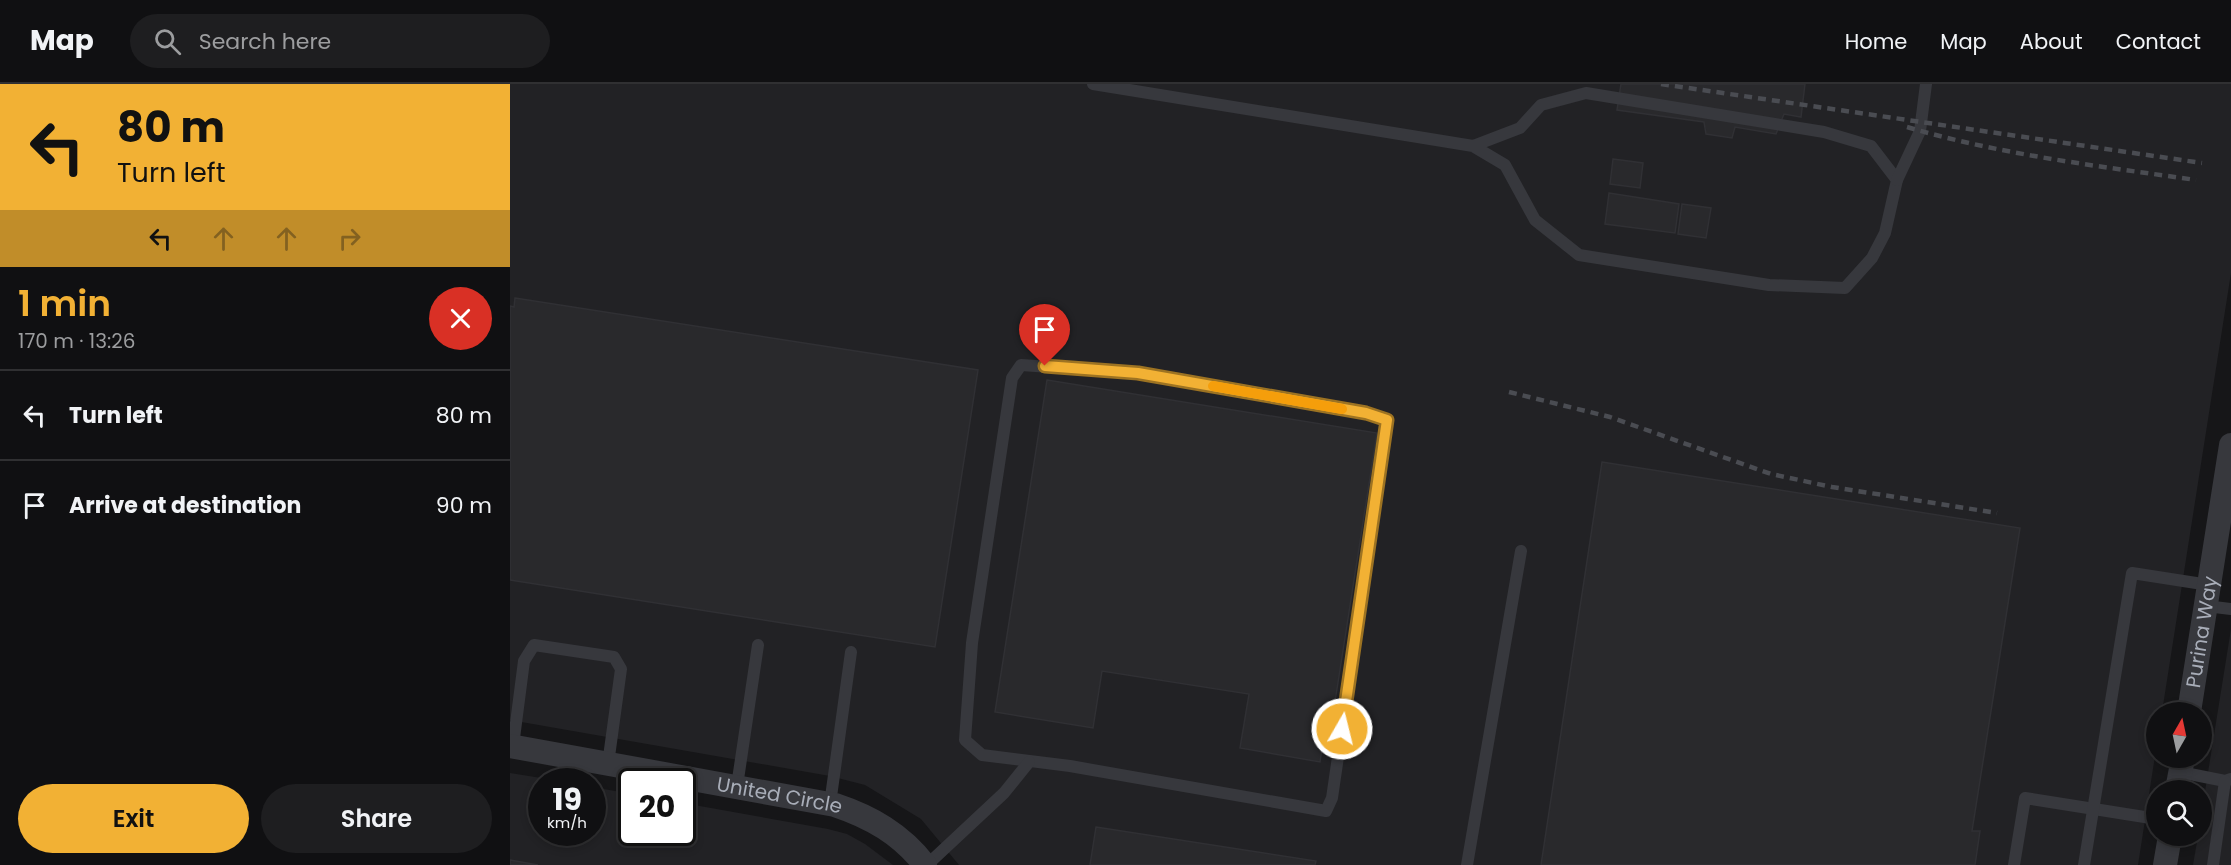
<!DOCTYPE html>
<meta charset="utf-8">
<style>
:root{--surface:#101012;--page:#1e1e20;--text:#f1f3f6;--muted:#9c9d9f;--line:#303032;--accent:#f2b134}
body{margin:0;font-family:Poppins,sans-serif;background:var(--page);color:var(--text);height:100vh;display:flex;flex-direction:column;font-size:22px;white-space:nowrap}
*{box-sizing:border-box;margin:0}
p{font-size:20px;color:var(--muted)}
.icon{flex:none;width:33px;height:33px;fill:none;stroke:currentColor;stroke-width:2;stroke-linecap:round;stroke-linejoin:round}
.map{position:relative;flex:1;overflow:hidden}
.sheet{display:flex;flex-direction:column;background:var(--surface);width:510px}
.sheet>*{flex:none}
.hud{background:#f2b134;color:#111;overflow:hidden}
.needle{width:39px;rotate:9deg}
.fabs{position:absolute;left:1636px;top:618px;display:grid;gap:12px}
.fabs a{display:grid;place-items:center;width:66px;height:66px;border-radius:50%;background:var(--surface);box-shadow:0 3px 9px #0003,0 0 0 2px var(--line);font-size:30px}
.speed{position:absolute;left:18px;top:684px;display:flex;gap:12px;font-size:30px;font-weight:700;text-align:center}
.speed>*{display:grid;place-content:center;width:78px;height:78px;border-radius:50%;background:var(--surface);box-shadow:0 3px 9px #0003,0 0 0 2px var(--line);line-height:1}
.speed small{font-size:15px;font-weight:400}
.speed .limit{border:3px solid #111;border-radius:9px;background:#fff;color:#111}
.pin{position:absolute;display:grid;place-items:center;width:51px;height:51px;color:#fff;margin:-62px -26px;border-radius:50% 50% 50% 0;rotate:-45deg;box-shadow:0 0 6px #0007}
.pin .icon{rotate:45deg}
.me{position:absolute;width:66px;margin:-33px;rotate:8deg;stroke-linejoin:round;filter:drop-shadow(0 0 4px #0008)}
.turn{display:flex;align-items:center;gap:21px;height:126px;padding:0 18px;font-size:27px}
.turn .icon{width:78px;height:78px;stroke-width:2.5}
.turn b{display:block;font-size:42px;line-height:51px}
.lanes{display:flex;align-items:center;height:57px;padding:0 18px;background:#0003;justify-content:center;gap:30px;direction:ltr}
.lanes .off{opacity:.35}
.round{display:grid;place-items:center;flex:none;width:63px;height:63px;border-radius:32px;background:var(--page)}
.summary{display:flex;align-items:center;justify-content:space-between;height:102px;padding:0 18px}
h1{font-size:36px;font-weight:600;line-height:45px;color:var(--accent)}
.action{display:flex;gap:12px;margin-top:auto;padding:12px 18px}
.action a{flex:1;height:69px;border-radius:36px;background:var(--accent);color:#111;font-size:24px;font-weight:600;line-height:69px;text-align:center}
.action a+a{background:var(--page);color:var(--text)}
ul{padding:0;list-style:none}
li{display:flex;align-items:center;gap:18px;height:90px;padding:0 18px;border-top:2px solid var(--line)}
li div{flex:1}
li b{display:block;font-size:22px}
li em{font-style:normal}
header{display:flex;align-items:center;gap:36px;box-sizing:border-box;height:84px;padding:0 30px;background:var(--surface);border-bottom:2px solid var(--line)}
header strong{font-size:28px}
nav{display:flex;gap:33px;margin-inline-start:auto;font-size:21px}
.search{width:420px;height:54px;background:var(--page);display:flex;align-items:center;gap:15px;box-sizing:border-box;padding:0 21px;border-radius:33px;color:var(--muted);font-size:22px}
main{display:flex;flex:1;min-height:0}
.map>svg:first-child{display:block}
.built{fill:#222225}
.building{fill:#29292c;stroke:#303034;stroke-width:1.5}
.lines{fill:none;stroke-linecap:round;stroke-linejoin:round}
.lane{stroke:#37383d;stroke-width:12}
.street{stroke:#37383d;stroke-width:24}
.rail{stroke:#4a4c52;stroke-width:4.5;stroke-dasharray:8 6;stroke-linecap:butt}
.route-casing{stroke:#9d7322;stroke-width:15}
.route{stroke:#f2b134;stroke-width:10}
.slow{stroke:#f59e0b;stroke-width:10}
.labels{text-anchor:middle;stroke-width:6;stroke-linejoin:round;paint-order:stroke}
.street-label{font-size:20px;fill:#a8adb8;stroke:#111113}
</style>
<header>
<strong>Map</strong>
<div class="search"><svg class="icon" aria-label="search" viewBox="0 0 24 24"><circle cx="10" cy="10" r="6"/><path d="M15 15l6 6"/></svg>Search here</div>
<nav><a>Home</a><a>Map</a><a>About</a><a>Contact</a></nav>
</header>
<main>
<section class="sheet">
<div class="hud">
<div class="turn"><svg class="icon" aria-label="left" viewBox="0 0 24 24"><path d="M17 20v-9H6M10 6l-5 5 5 5"/></svg><div><b>80 m</b>Turn left</div></div>
<div class="lanes"><svg class="icon" aria-label="left" viewBox="0 0 24 24"><path d="M17 20v-9H6M10 6l-5 5 5 5"/></svg><svg class="icon off" aria-label="ahead" viewBox="0 0 24 24"><path d="M12 20V5M6 11l6-6 6 6"/></svg><svg class="icon off" aria-label="ahead" viewBox="0 0 24 24"><path d="M12 20V5M6 11l6-6 6 6"/></svg><svg class="icon off" aria-label="right" viewBox="0 0 24 24"><path d="M7 20v-9h11M14 6l5 5-5 5"/></svg></div>
</div>
<div class="summary"><div><h1>1 min</h1><p>170 m · 13:26</p></div><a class="round" style="background:#d93025;color:#fff"><svg class="icon" aria-label="close" viewBox="0 0 24 24"><path d="M6 6l12 12M18 6L6 18"/></svg></a></div>
<ul>
<li><svg class="icon" aria-label="left" viewBox="0 0 24 24"><path d="M17 20v-9H6M10 6l-5 5 5 5"/></svg><div><b>Turn left</b></div><em>80 m</em></li>
<li><svg class="icon" aria-label="arrive" viewBox="0 0 24 24"><path d="M6 21V4h12l-3 4 3 4H6"/></svg><div><b>Arrive at destination</b></div><em>90 m</em></li>
</ul>
<div class="action"><a>Exit</a><a>Share</a></div>
</section>
<div class="map">
<svg width="1721" height="781" viewBox="0 0 1721 781">
<rect width="100%" height="100%" fill="#161618"/>
<g class="built">
<polygon points="0,0 1721,0 1721,189 1652,628 1647,628 1647,659 1628,781 449,781 411,735 355,701 320,692 0,636"/>
<polygon points="1721,545 1721,781 1683,781 1688,752 1692,752 1692,726"/>
<polygon points="0,689 50,697 32,698 32,748 82,748 83,703 121,710 122,748 172,748 173,719 318,745 337,750 355,760 383,781 0,781"/>
</g>
<g class="building">
<polygon points="1111,0 1295,0 1291,33 1274,30 1266,50 1225,43 1222,54 1196,50 1194,38 1107,26"/>
<polygon points="1103,75 1133,79 1130,104 1100,100"/>
<polygon points="1099,109 1169,120 1165,149 1095,140"/>
<polygon points="1172,120 1201,124 1196,154 1168,150"/>
<polygon points="5,214 468,286 425,563 0,496 0,222 4,223"/>
<polygon points="537,296 867,349 824,624 818,622 810,678 730,664 739,610 592,587 583,644 485,628"/>
<polygon points="1092,378 1510,444 1462,747 1470,747 1465,781 1031,781"/>
<polygon points="586,743 806,777 805,781 580,781"/>
<polygon points="0,776 28,781 0,781"/>
</g>
<g class="lines">
<g class="lane">
<polyline points="583,0 963,62 995,81 1025,136 1069,171 1259,201 1335,204 1362,174 1375,149 1387,96 1361,62 1314,48 1076,9 1031,21 1010,44 963,62"/>
<polyline points="1387,96 1410,47 1416,0"/>
<polygon points="511,281 628,289 856,329 877,336 822,714 816,727 560,682 472,671 455,656 462,559 502,294"/>
<polyline points="1696,522 1721,525"/>
<polyline points="3,662 14,577 24,561 104,573 111,585 98,680"/>
<polyline points="1670,688 1715,697 1721,695"/>
<polyline points="227,702 248,561"/>
<polyline points="320,720 341,568"/>
<polyline points="417,781 494,709 519,678"/>
<polyline points="957,781 1011,467"/>
<polyline points="1504,781 1515,714 1647,735"/>
<polyline points="1574,781 1622,489 1699,501"/>
<polyline points="1703,781 1715,697"/>
</g>
<g class="street">
<path id="s1" d="M1679,628L1721,361"/>
<path id="s2" d="M0,662L325,721C361,733 391,750 415,781"/>
<polyline points="1667,706 1673,674"/>
<polyline points="1655,781 1660,752"/>
</g>
<g class="rail">
<polyline points="1151,0 1692,79"/>
<path d="M1397,43C1492,71 1588,82 1686,96"/>
<polyline points="999,308 1100,333 1261,390 1322,403 1487,429"/>
</g>
</g>
<g class="lines">
<defs>
<polyline id="route" points="535,282 628,289 856,329 877,336 832,645"/>
</defs>
<use href="#route" class="route-casing"/>
<use href="#route" class="route"/>
<polyline class="slow" points="703,302 832,325"/>
</g>
<g class="labels">
<g class="street-label">
<text dy="7" stroke="none"><textPath href="#s1" startOffset="81">Purina Way</textPath></text>
<text dy="7" stroke="none"><textPath href="#s2" startOffset="274">United Circle</textPath></text>
</g>
</g>
</svg>
<div class="fabs">
<a><svg class="needle" viewBox="-14 -14 28 28"><path d="M0-13l5 13h-10z" fill="#e53935"/><path d="M0 13l5-13h-10z" fill="#9c9d9f"/></svg></a>
<a><svg class="icon" aria-label="search" viewBox="0 0 24 24"><circle cx="10" cy="10" r="6"/><path d="M15 15l6 6"/></svg></a>
</div>
<div class="speed"><div>19<small>km/h</small></div><div class="limit">20</div></div>
<div class="pin" style="left:535px;top:282px;background:#d93025"><svg class="icon" aria-label="arrive" viewBox="0 0 24 24"><path d="M6 21V4h12l-3 4 3 4H6"/></svg></div>
<svg class="me" style="left:832px;top:645px" viewBox="-20 -20 40 40"><circle r="17" fill="#f2b134" stroke="#fff" stroke-width="3"/><path d="M0-11L8 9 0 5-8 9z" fill="#fff"/></svg>
</div>
</main>
